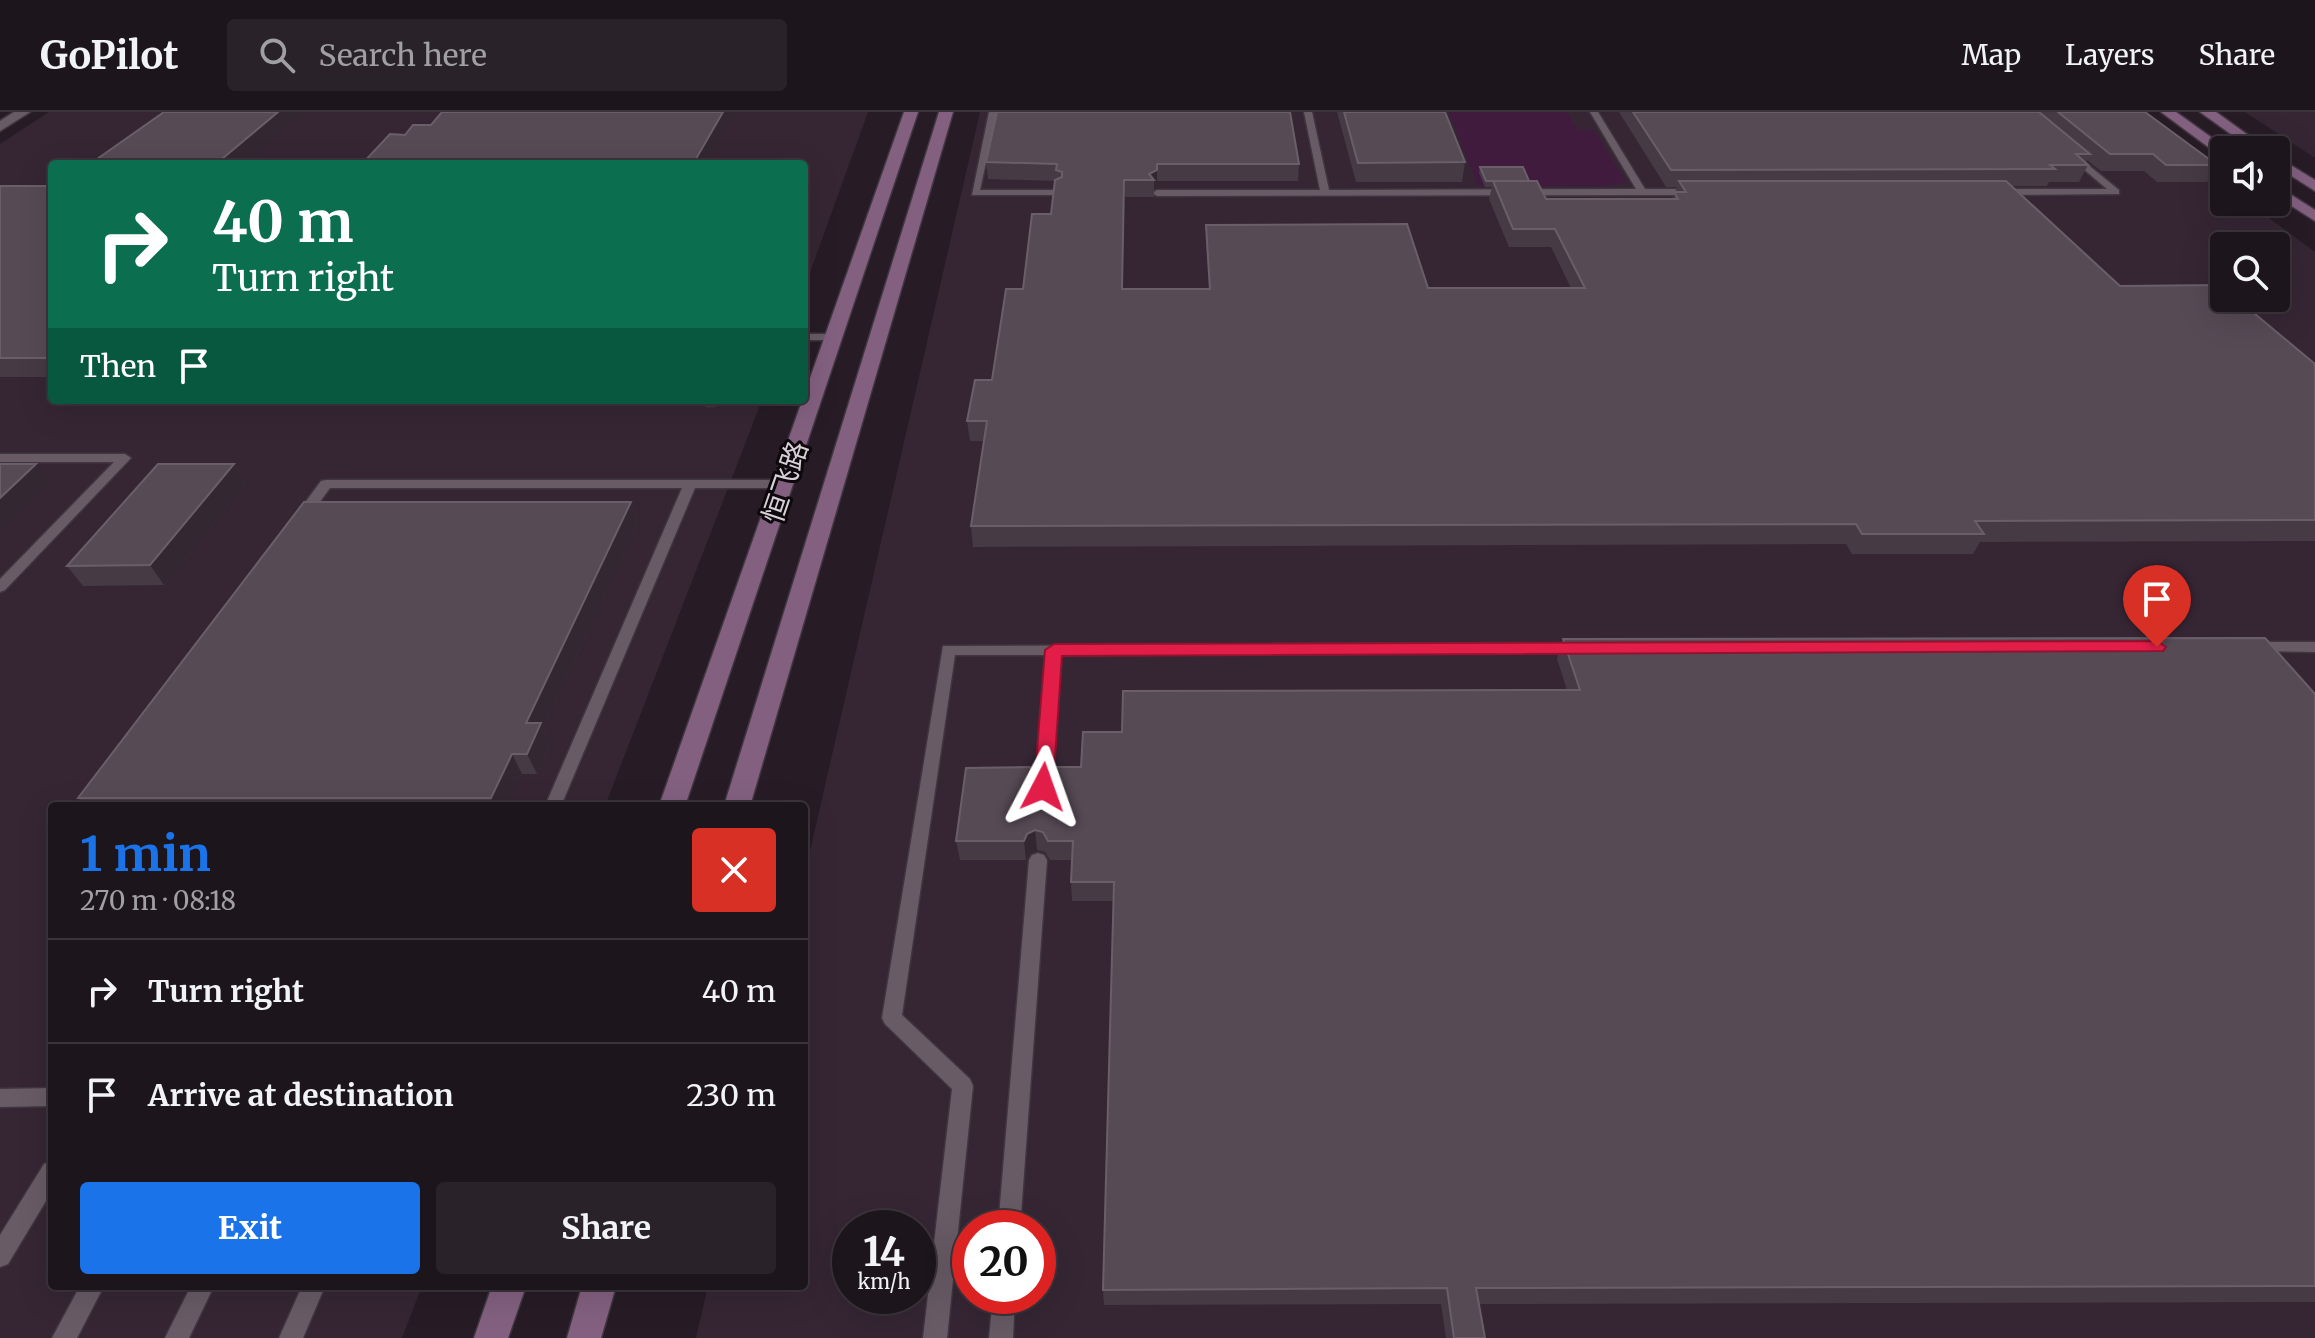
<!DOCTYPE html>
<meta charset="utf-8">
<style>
:root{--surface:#1d151c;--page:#2a2229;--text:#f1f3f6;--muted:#a09fa3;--line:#3b343b;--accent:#1a73e8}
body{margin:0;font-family:Merriweather,"Noto Sans SC",serif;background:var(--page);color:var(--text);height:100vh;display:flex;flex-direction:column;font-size:30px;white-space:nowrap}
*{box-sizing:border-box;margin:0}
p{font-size:26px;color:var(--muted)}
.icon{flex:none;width:44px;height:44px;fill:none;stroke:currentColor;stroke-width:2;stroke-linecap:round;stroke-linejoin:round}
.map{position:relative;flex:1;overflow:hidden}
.panel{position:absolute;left:48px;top:690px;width:760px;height:488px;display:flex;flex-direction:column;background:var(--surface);border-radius:8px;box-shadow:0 8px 32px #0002,0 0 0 2px var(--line)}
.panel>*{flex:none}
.top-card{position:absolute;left:48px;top:48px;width:760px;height:244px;border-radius:8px;box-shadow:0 8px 32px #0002,0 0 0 2px var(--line);background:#0b6e4f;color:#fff;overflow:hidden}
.tools{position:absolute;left:2210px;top:24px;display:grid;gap:16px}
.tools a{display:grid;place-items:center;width:80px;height:80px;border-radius:8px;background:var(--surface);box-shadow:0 8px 32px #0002,0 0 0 2px var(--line);font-size:40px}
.speed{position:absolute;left:832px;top:1098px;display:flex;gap:16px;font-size:40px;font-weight:700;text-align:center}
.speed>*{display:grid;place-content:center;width:104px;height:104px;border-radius:50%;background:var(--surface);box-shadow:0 8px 32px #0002,0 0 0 2px var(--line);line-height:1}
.speed small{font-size:20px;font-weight:400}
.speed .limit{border:12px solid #d22;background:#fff;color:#111}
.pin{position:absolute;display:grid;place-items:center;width:68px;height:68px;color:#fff;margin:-82px -34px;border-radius:50% 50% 50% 0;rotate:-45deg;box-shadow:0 0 8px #0007}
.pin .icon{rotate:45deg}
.me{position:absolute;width:88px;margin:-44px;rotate:4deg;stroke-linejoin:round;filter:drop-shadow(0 0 6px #0008)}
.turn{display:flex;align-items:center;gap:28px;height:168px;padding:0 32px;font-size:36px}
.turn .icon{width:104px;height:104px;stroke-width:2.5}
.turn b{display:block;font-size:56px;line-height:68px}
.then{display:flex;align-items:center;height:76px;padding:0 32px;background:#0003;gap:16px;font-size:30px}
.round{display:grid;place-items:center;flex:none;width:84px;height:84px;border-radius:8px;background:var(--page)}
.head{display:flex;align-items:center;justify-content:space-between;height:136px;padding:0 32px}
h1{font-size:48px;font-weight:700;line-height:60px;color:var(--accent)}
.button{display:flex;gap:16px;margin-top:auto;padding:16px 32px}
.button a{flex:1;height:92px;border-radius:8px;background:var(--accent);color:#fff;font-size:32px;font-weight:700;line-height:92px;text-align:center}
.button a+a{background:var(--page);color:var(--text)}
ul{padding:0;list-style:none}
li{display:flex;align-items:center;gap:24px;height:104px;padding:0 32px;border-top:2px solid var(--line)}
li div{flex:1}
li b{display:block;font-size:30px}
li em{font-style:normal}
header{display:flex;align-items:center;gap:48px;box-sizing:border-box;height:112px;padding:0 40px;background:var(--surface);border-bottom:2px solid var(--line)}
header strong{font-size:38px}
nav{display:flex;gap:44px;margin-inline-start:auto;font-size:28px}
.search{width:560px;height:72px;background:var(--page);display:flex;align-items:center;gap:20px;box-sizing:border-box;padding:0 28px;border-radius:8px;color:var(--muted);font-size:30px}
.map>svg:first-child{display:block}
.built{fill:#362634;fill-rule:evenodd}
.green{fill:#411b3e}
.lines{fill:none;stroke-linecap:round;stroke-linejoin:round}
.service-casing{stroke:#40363f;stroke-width:3}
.minor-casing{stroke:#40363f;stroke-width:3}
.secondary-casing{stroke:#40363f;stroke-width:3}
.service{fill:#685b66;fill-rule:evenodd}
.minor{fill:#685b66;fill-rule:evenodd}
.secondary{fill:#836080;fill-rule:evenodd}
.wall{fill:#463a45}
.shaded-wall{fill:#332732}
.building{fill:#564a55;stroke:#6a5f69;stroke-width:2}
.route{fill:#e11d48;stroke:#92132f;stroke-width:2}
.labels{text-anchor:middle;stroke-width:6;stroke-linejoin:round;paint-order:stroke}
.street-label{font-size:28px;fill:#d8d0d7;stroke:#0d080c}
</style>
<header>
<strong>GoPilot</strong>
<div class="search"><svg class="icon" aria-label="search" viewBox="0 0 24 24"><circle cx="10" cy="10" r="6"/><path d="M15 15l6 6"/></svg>Search here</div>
<nav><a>Map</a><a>Layers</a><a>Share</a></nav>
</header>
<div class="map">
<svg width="2315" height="1226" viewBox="0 0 2315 1226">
<rect width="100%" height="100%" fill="#271c26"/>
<g class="built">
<polygon points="49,0 868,0 804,177 804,52 52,52 52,288 762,288 605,694 52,694 52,1174 422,1174 402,1226 0,1226 0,32"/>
<path d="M980,0H2140L2224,63V90H2261L2249,91L2315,140V1226H696L708,1174H804V765ZM2224,134H2276V186H2224ZM850,1116H918V1184H850ZM970,1116H1038V1184H970Z"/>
<polygon points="2245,0 2315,0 2315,46"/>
</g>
<polygon class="green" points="1449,0 1567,0 1577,18 1594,18 1626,70 1608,74 1478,74"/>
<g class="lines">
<defs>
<g id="service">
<polygon points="989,0 997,0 980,78 1057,78 1060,79 1060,83 972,83"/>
<polygon points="1304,0 1312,0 1329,78 1636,77 1590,0 1598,0 1645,77 1695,77 1700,80 1695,83 1157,84 1152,81 1157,78 1320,78"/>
<polygon points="2071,39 2119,78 2119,82 1998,83 1993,80 1998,77 2107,77 2068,44 2068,40"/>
<polygon points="804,222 834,222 840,225 834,228 804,228"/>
<polygon points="706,288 718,288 715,294 707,294"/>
<polygon points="0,342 125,342 131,346 5,478 0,480 0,467 114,350 0,350"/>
<polygon points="326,368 785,368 792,372 785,376 695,376 561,694 545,694 682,376 330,376 305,410 295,410 295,404 321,369"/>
<polygon points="2253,530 2315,530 2315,540 2248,539 2245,535"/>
<polygon points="1581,532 1589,537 1586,541 1061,543 1051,675 1049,679 1037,679 1035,675 1046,543 955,543 902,903 970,967 973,974 947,1226 923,1226 952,977 885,912 882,906 943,534"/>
<polygon points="1038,741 1044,743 1047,748 1020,1116 998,1116 1029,748 1032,743"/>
<polygon points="52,976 52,994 0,995 0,977"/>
<polygon points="52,1049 52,1079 8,1152 0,1155 0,1123 44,1052"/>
<polygon points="80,1174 104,1174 77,1226 52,1226"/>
<polygon points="191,1174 214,1174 189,1226 165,1226"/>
<polygon points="302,1174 325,1174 303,1226 279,1226"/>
<polygon points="993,1184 1015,1184 1013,1226 989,1226"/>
</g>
<polygon id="minor" points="14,0 30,0 0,19 0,9"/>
<g id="secondary">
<polygon points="904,0 918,0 685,694 659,694"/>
<polygon points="939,0 953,0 750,694 724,694"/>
<polygon points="2161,0 2176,0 2229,38 2224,38 2224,44 2219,43"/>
<polygon points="2200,0 2216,0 2269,38 2253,38"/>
<polygon points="2276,44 2315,68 2315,79 2276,54"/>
<polygon points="2276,73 2315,98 2315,109 2276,84"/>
<polygon points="492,1174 526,1174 508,1226 474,1226"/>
<polygon points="582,1174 616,1174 601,1226 567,1226"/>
</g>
</defs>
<use href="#service" class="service-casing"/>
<use href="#minor" class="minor-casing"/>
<use href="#secondary" class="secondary-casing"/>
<use href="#service" class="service"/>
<use href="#minor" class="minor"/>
<use href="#secondary" class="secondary"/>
</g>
<g class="wall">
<polygon points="1337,0 1445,0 1465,50 1462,70 1356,70"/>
<polygon points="1619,0 2145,0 2217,53 2207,70 2157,70 2144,59 2101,59 2087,48 2086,51 2088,53 2079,70 2049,70 2047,74 2013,74 2120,174 2315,252 2315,429 1980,430 1973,442 1852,442 1846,432 973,435 971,414 984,329 970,329 967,309 992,268 1051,102 1055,69 988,67 986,50 1299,52 1298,69 1157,69 1157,75 1154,77 1154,85 1125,85 1122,177 1209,177 1206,131 1206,113 1428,176 1571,176 1551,135 1509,135 1489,87 1492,75 1485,75 1479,61 1480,55 1529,69 1546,87 1672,87 1677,75 1666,75"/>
<rect x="0" y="74" width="52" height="191"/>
<polygon points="234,352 246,372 164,473 83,474 67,454"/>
<polygon points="631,390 638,410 543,616 551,631 537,662 522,662 507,694 85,694 78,686"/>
<polygon points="1563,527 2315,582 2315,1190 1479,1192 1485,1226 1446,1226 1441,1192 1104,1193 1103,1178 1114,789 1072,789 1071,770 1072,748 1050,748 1045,740 1037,738 1029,741 1026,748 960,748 956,729 1035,662 1047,662 1081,655 1122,620 1567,578 1557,547"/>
</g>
<g class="shaded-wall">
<polygon points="278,0 304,0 245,52 216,52"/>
<polygon points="723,0 736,0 706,52 693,52"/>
<polygon points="1157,58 1157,75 1154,77 1154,68 1149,62"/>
<polygon points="1124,68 1125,85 1122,196 1122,177"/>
<polygon points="36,352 50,372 0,421 0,386"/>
<polygon points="234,352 246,372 164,473 150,453"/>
<polygon points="631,390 638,410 543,616 551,631 537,662 527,642 526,611"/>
<polygon points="512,642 522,662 507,694 496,694 491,686"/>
<polygon points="1035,718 1037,738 1029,741 1026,748 1024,729 1027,722"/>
</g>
<g class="building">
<polygon points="164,0 278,0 216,52 90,52"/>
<polygon points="442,0 723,0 693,52 362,52 390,22 405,23 413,13 431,13"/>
<polygon points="997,0 1290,0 1299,52 1157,52 1157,58 1149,62 1154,68 1124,68 1122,177 1210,177 1206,113 1407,112 1428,176 1585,176 1555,117 1513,117 1493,69 1537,69 1546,87 1678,87 1674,80 1686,80 1679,69 2006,69 2120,174 2221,173 2224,176 2224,186 2236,186 2315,252 2315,408 1975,409 1984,422 1862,422 1856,412 971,414 987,309 967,309 975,268 992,268 1006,177 1023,177 1032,102 1051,102 1055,68 1062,65 1062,60 1056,58 1057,52 986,50"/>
<polygon points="1344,0 1445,0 1465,50 1358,51"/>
<polygon points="1633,0 2039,0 2090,42 2076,42 2088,53 2050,53 2055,57 1671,58"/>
<polygon points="2058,0 2145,0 2217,53 2166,53 2153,42 2110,42"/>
<polygon points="1480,55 1523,55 1529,69 1486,69"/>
<rect x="0" y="74" width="52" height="172"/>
<polygon points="0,352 36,352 0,386"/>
<polygon points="158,352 234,352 150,453 67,454"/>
<polygon points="304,390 631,390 526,611 541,611 527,642 512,642 491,686 78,686"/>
<polygon points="2265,526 2315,582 2315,1174 1476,1176 1485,1226 1454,1226 1447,1176 1103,1178 1114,770 1071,770 1073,729 1048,729 1043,720 1035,718 1027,722 1024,729 956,729 966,656 1030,655 1035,662 1047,662 1052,655 1081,655 1083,620 1122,620 1123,579 1580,578 1563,527"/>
</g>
<polygon class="route" points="2157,529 2166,535 2163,539 1062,544 1053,675 1043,682 1034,675 1045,538 1054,532"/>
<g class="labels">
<g class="street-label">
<text transform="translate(785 370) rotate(-71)" y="10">恒飞路</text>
</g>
</g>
</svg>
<div class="tools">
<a><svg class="icon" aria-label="sound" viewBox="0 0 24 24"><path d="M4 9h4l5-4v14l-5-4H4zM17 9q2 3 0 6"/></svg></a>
<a><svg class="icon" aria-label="search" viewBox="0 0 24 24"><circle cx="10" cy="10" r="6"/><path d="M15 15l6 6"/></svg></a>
</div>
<div class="speed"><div>14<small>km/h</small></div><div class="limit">20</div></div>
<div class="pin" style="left:2157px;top:535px;background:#d93025"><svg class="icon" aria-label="arrive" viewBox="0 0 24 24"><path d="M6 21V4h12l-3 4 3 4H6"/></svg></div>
<svg class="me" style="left:1043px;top:675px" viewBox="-20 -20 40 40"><path d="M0-17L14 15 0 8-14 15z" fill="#e11d48" stroke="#fff" stroke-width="4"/></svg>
<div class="top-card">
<div class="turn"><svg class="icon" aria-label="right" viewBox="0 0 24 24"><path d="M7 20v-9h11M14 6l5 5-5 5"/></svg><div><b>40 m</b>Turn right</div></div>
<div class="then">Then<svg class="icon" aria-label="arrive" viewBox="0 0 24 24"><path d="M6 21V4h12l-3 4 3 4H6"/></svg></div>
</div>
<section class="panel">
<div class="head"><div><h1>1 min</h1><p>270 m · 08:18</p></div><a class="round" style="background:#d93025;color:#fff"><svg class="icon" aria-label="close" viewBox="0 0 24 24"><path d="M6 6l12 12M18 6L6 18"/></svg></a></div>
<ul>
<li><svg class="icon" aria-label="right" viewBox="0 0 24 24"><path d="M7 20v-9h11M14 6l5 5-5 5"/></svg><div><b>Turn right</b></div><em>40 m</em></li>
<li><svg class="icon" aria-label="arrive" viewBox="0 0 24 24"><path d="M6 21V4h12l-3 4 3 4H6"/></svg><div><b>Arrive at destination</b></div><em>230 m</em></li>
</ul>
<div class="button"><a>Exit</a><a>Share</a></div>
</section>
</div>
